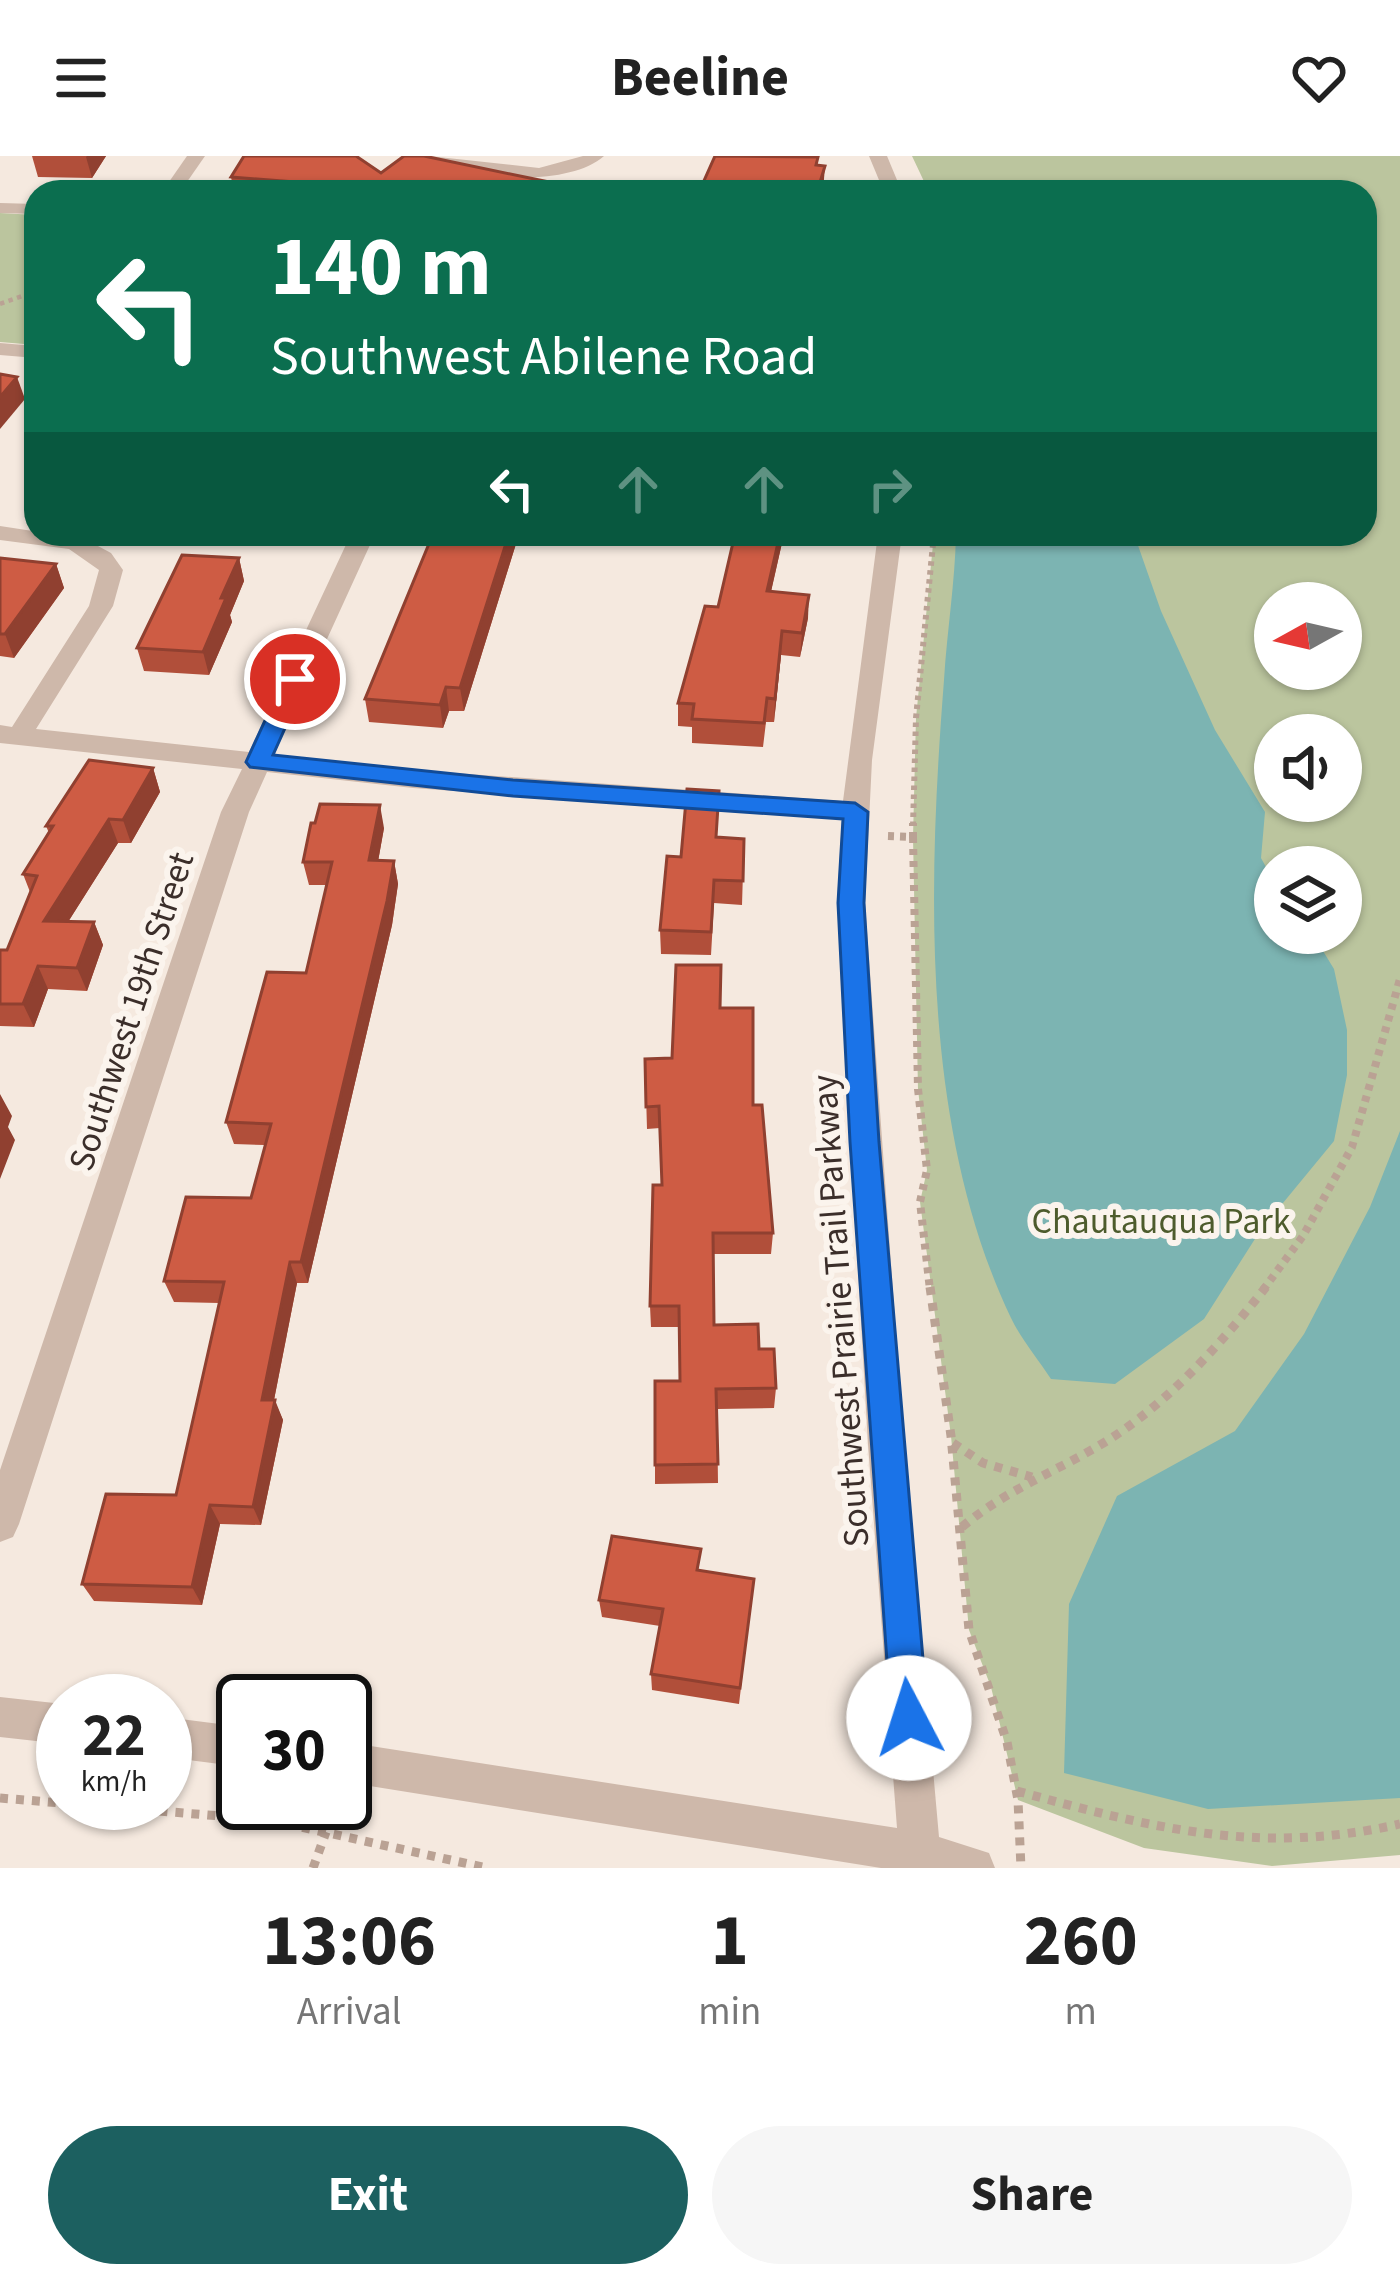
<!DOCTYPE html>
<style>
:root{--surface:#fff;--page:#f6f6f6;--text:#222;--muted:#767676;--accent:#1c6060}
body{margin:0;font-family:"Source Sans 3",sans-serif;background:var(--page);color:var(--text);height:100vh;display:flex;flex-direction:column;font-size:45px;white-space:nowrap}
*{box-sizing:border-box;margin:0}
p{font-size:39px;color:var(--muted)}
.icon{flex:none;width:66px;height:66px;fill:none;stroke:currentColor;stroke-width:2;stroke-linecap:round;stroke-linejoin:round}
.map{position:relative;height:1712px;overflow:hidden}
.panel{display:flex;flex-direction:column;background:var(--surface);flex:1}
.panel>*{flex:none}
.top-card{position:absolute;left:24px;top:24px;width:1353px;height:366px;border-radius:36px;box-shadow:0 3px 9px #0004;background:#0b6e4f;color:#fff;overflow:hidden}
.needle{width:78px;rotate:262deg}
.buttons{position:absolute;left:1254px;top:426px;display:grid;gap:24px}
.buttons a{display:grid;place-items:center;width:108px;height:108px;border-radius:50%;background:var(--surface);box-shadow:0 3px 9px #0004;font-size:60px}
.speed{position:absolute;left:36px;top:1518px;display:flex;gap:24px;font-size:60px;font-weight:700;text-align:center}
.speed>*{display:grid;place-content:center;width:156px;height:156px;border-radius:50%;background:var(--surface);box-shadow:0 3px 9px #0004;line-height:1}
.speed small{font-size:30px;font-weight:400}
.speed .limit{border:6px solid #111;border-radius:18px;background:#fff;color:#111}
.pin{position:absolute;display:grid;place-items:center;width:102px;height:102px;color:#fff;margin:-51px;border:6px solid #fff;border-radius:50%;box-shadow:0 3px 12px #0007}
.me{position:absolute;width:132px;margin:-66px;rotate:355deg;stroke-linejoin:round;filter:drop-shadow(0 0 9px #0008)}
.turn{display:flex;align-items:center;gap:42px;height:252px;padding:0 48px;font-size:54px}
.turn .icon{width:156px;height:156px;stroke-width:2.5}
.turn b{display:block;font-size:84px;line-height:102px}
.lanes{display:flex;align-items:center;height:114px;padding:0 48px;background:#0003;justify-content:center;gap:60px;direction:ltr}
.lanes .off{opacity:.35}
.eta{display:flex;justify-content:space-evenly;align-items:center;height:204px;text-align:center}
.eta b{font-size:72px;font-weight:700;line-height:84px}
.button{display:flex;gap:24px;margin-top:auto;padding:24px 48px}
.button a{flex:1;height:138px;border-radius:72px;background:var(--accent);color:#fff;font-size:48px;font-weight:700;line-height:138px;text-align:center}
.button a+a{background:var(--page);color:var(--text)}
header{display:flex;justify-content:space-between;align-items:center;height:156px;padding:0 48px;background:var(--surface);font-size:54px;font-weight:700}
.map>svg:first-child{display:block}
.green{fill:#bbc59e;fill-rule:evenodd}
.water{fill:#7cb4b2}
.lines{fill:none;stroke-linecap:round;stroke-linejoin:round}
.path-far3{stroke:#baa294;stroke-width:4.5;stroke-dasharray:4.5 4.5;stroke-linecap:butt}
.path-far2{stroke:#baa294;stroke-width:6;stroke-dasharray:4.5 4.5;stroke-linecap:butt}
.path-far1{stroke:#baa294;stroke-width:8;stroke-dasharray:6 6;stroke-linecap:butt}
.path{stroke:#baa294;stroke-width:9;stroke-dasharray:8 8;stroke-linecap:butt}
.minor{fill:#ceb8aa;fill-rule:evenodd}
.wall{fill:#b14f3a}
.shaded-wall{fill:#904030}
.building{fill:#ce5c44;stroke:#904030;stroke-width:3}
.route{fill:#1a73e8;stroke:#114b97;stroke-width:3}
.labels{text-anchor:middle;stroke-width:12;stroke-linejoin:round;paint-order:stroke}
.street-label{font-size:36px;fill:#3b2e2a;stroke:#fbf4ed}
.park-label{font-size:36px;fill:#4d5b2c;stroke:#fbf4ed}
</style>
<header><svg class="icon" aria-label="menu" viewBox="0 0 24 24"><path d="M4 6h16M4 12h16M4 18h16"/></svg>Beeline<svg class="icon" aria-label="heart" viewBox="0 0 24 24"><path d="M12 20l-8-8c-3-5 5-10 8-4 3-6 11-1 8 4z"/></svg></header>
<div class="map">
<svg width="1400" height="1712" viewBox="0 0 1400 1712">
<rect width="100%" height="100%" fill="#f5e9df"/>
<g class="green">
<path d="M912,0H1400V1699L1272,1710L1144,1692L1018,1644L991,1531L969,1474L951,1280L920,1046L927,1014L918,933L913,681L916,562L934,378H1365V36H929ZM1275,447H1341V513H1275ZM1275,579H1341V645H1275ZM1275,711H1341V777H1275Z"/>
<polygon points="0,57 36,59 36,189 0,186"/>
</g>
<g class="water">
<path d="M956,378H1134L1161,455L1215,574L1265,656L1261,702L1275,727V777H1312L1334,813L1347,874V919L1334,985L1260,1075L1204,1163L1115,1228L1051,1223C1038,1203 1021,1183 1011,1162C920,971 928,729 944,524C947,475 955,427 956,378Z"/>
<polygon points="1400,975 1400,1642 1208,1653 1064,1617 1069,1448 1117,1340 1235,1275 1304,1178 1370,1051"/>
</g>
<g class="lines">
<polyline class="path-far3" points="0,148 31,137"/>
<polyline class="path-far2" points="913,670 916,562 934,378"/>
<g class="path-far1">
<polyline points="888,680 913,681 913,667"/>
<polyline points="913,681 918,933 927,1014 920,1046 930,1134"/>
<polyline points="1263,1134 1303,1080 1352,991 1400,823"/>
</g>
<g class="path">
<polyline points="930,1131 951,1280 969,1474 1007,1586 1018,1644 1021,1712"/>
<polyline points="953,1287 983,1307 1032,1321"/>
<path d="M962,1371C1008,1332 1063,1313 1113,1281C1173,1242 1222,1186 1266,1131"/>
<path d="M1017,1635C1152,1672 1259,1700 1400,1668"/>
<polyline points="0,1642 269,1664 487,1712"/>
<polyline points="313,1712 326,1676"/>
</g>
<g class="minor">
<polygon points="187,0 205,0 180,36 162,36"/>
<path d="M429,0L539,12L583,0H604C568,32 467,25 429,0Z"/>
<polygon points="869,0 887,0 902,36 884,36"/>
<polygon points="0,47 36,48 36,58 0,57"/>
<polygon points="0,187 36,190 36,202 0,199"/>
<polygon points="0,370 85,383 111,397 123,414 113,450 36,573 249,596 351,378 375,378 274,599 413,614 843,645 878,378 902,378 872,604 865,747 904,1288 939,1681 989,1697 995,1712 881,1712 345,1626 345,1586 897,1672 868,1288 837,747 842,663 413,632 267,616 249,656 19,1368 13,1381 0,1386 0,1314 221,656 242,613 0,587 0,569 12,571 89,450 99,414 69,393 0,384"/>
<polygon points="0,1541 63,1548 63,1588 0,1581"/>
<polygon points="165,1561 243,1571 243,1611 165,1601"/>
</g>
</g>
<g class="wall">
<polygon points="32,0 106,0 92,22 38,21"/>
<polygon points="381,17 544,25 545,36 234,36 231,21"/>
<polygon points="433,378 519,378 464,555 449,555 443,572 369,566 365,543"/>
<polygon points="735,378 784,378 771,435 808,462 800,501 781,499 774,566 766,566 763,591 692,587 692,571 678,570 678,547 718,451"/>
<polygon points="0,402 56,408 64,432 14,502 0,500"/>
<polygon points="239,402 244,425 230,459 232,466 209,519 144,515 137,492"/>
<polygon points="153,612 160,636 131,687 118,687 68,766 94,766 103,789 87,835 48,833 34,871 0,870 0,794 7,794 30,736 23,718 49,677 46,670"/>
<polygon points="384,672 378,705 394,705 398,728 392,769 308,1127 297,1127 274,1244 283,1264 261,1369 220,1368 202,1449 94,1445 82,1428 176,1339 219,1147 174,1146 164,1125 251,1042 265,989 234,988 226,966 306,817 327,729 309,729 303,706"/>
<polygon points="717,681 744,683 742,749 714,747 711,799 661,798 660,774 681,701"/>
<polygon points="721,852 753,949 773,1077 771,1098 713,1098 714,1169 759,1193 776,1232 774,1252 717,1253 718,1327 655,1328 655,1309 680,1225 679,1171 651,1171 650,1150 662,1029 660,972 647,973 645,903 672,902"/>
<polygon points="700,1415 754,1423 739,1548 652,1534 651,1518 660,1470 602,1461 599,1444"/>
</g>
<g class="shaded-wall">
<polygon points="87,0 106,0 92,22 86,1"/>
<polygon points="825,10 823,36 817,36"/>
<polygon points="17,221 25,243 0,273 0,241"/>
<polygon points="509,378 519,378 464,555 460,532"/>
<polygon points="780,378 784,378 766,458 767,435"/>
<polygon points="239,402 244,425 230,459 232,466 209,519 203,496 221,442"/>
<polygon points="56,408 64,432 14,502 5,478"/>
<polygon points="809,439 808,462 800,501 802,477"/>
<polygon points="782,475 781,499 774,566 775,543"/>
<polygon points="446,531 449,555 443,572 440,549"/>
<polygon points="153,612 160,636 131,687 123,664"/>
<polygon points="380,649 384,672 374,728 369,704"/>
<polygon points="109,663 118,687 54,788 44,765"/>
<polygon points="394,705 398,728 392,769 308,1127 301,1106"/>
<polygon points="94,766 103,789 87,835 77,812"/>
<polygon points="38,810 48,833 34,871 23,848"/>
<polygon points="0,938 12,960 8,971 15,984 0,1023"/>
<polygon points="290,1106 297,1127 270,1264 262,1244"/>
<polygon points="275,1244 283,1264 261,1369 253,1351"/>
<polygon points="210,1349 220,1368 202,1449 192,1431"/>
</g>
<g class="building">
<polygon points="244,0 356,0 381,17 404,0 424,0 544,25 535,34 545,36 368,36 372,32 231,21"/>
<polygon points="715,0 818,1 816,9 825,10 817,36 699,36"/>
<polygon points="0,218 17,221 0,241"/>
<polygon points="433,378 509,378 460,532 446,531 440,549 365,543"/>
<polygon points="735,378 780,378 767,435 809,439 802,477 782,475 775,543 767,542 764,567 692,563 694,548 678,547 705,450 718,451"/>
<polygon points="182,399 239,402 221,442 226,442 203,496 137,492"/>
<polygon points="0,402 56,408 5,478 0,478"/>
<polygon points="89,604 153,612 123,664 109,663 44,765 94,766 77,812 38,810 23,848 0,848 0,794 7,794 37,720 23,718 53,670 46,670"/>
<polygon points="687,633 719,635 716,681 744,683 743,725 714,724 711,776 660,774 667,700 681,701"/>
<polygon points="320,648 380,649 369,704 394,705 387,745 301,1106 290,1106 262,1244 275,1244 253,1351 210,1349 192,1431 82,1428 106,1338 176,1339 224,1126 164,1125 186,1041 251,1042 271,968 226,966 267,816 306,817 332,706 303,706 311,667 315,667"/>
<polygon points="676,809 721,809 720,852 753,852 753,949 762,949 773,1077 713,1077 714,1169 758,1168 759,1193 774,1193 776,1232 716,1233 718,1308 655,1309 655,1225 680,1225 679,1150 650,1150 653,1029 662,1029 659,950 646,951 645,903 672,902"/>
<polygon points="612,1380 701,1393 697,1414 754,1423 740,1532 651,1518 663,1453 599,1444"/>
</g>
<polygon class="route" points="295,515 307,523 273,599 513,624 855,647 868,656 864,747 879,986 928,1562 922,1574 909,1580 896,1574 891,1562 850,986 838,747 843,663 513,640 250,611 246,606 284,523"/>
<g class="labels">
<g class="street-label">
<text transform="translate(130 855) rotate(-72)" y="13">Southwest 19th Street</text>
<text transform="translate(839 1155) rotate(-94)" y="13">Southwest Prairie Trail Parkway</text>
</g>
<g class="park-label">
<text x="1161" y="1077">Chautauqua Park</text>
</g>
</g>
</svg>
<div class="buttons">
<a><svg class="needle" viewBox="-14 -14 28 28"><path d="M0-13l5 13h-10z" fill="#e53935"/><path d="M0 13l5-13h-10z" fill="#767676"/></svg></a>
<a><svg class="icon" aria-label="sound" viewBox="0 0 24 24"><path d="M4 9h4l5-4v14l-5-4H4zM17 9q2 3 0 6"/></svg></a>
<a><svg class="icon" aria-label="layers" viewBox="0 0 24 24"><path d="M12 4l9 5-9 5-9-5zM3 14l9 5 9-5"/></svg></a>
</div>
<div class="speed"><div>22<small>km/h</small></div><div class="limit">30</div></div>
<div class="pin" style="left:295px;top:523px;background:#d93025"><svg class="icon" aria-label="arrive" viewBox="0 0 24 24"><path d="M6 21V4h12l-3 4 3 4H6"/></svg></div>
<svg class="me" style="left:909px;top:1562px" viewBox="-20 -20 40 40"><circle r="19" fill="#fff"/><path d="M0-13L10 11 0 6-10 11z" fill="#1a73e8"/></svg>
<div class="top-card">
<div class="turn"><svg class="icon" aria-label="left" viewBox="0 0 24 24"><path d="M17 20v-9H6M10 6l-5 5 5 5"/></svg><div><b>140 m</b>Southwest Abilene Road</div></div>
<div class="lanes"><svg class="icon" aria-label="left" viewBox="0 0 24 24"><path d="M17 20v-9H6M10 6l-5 5 5 5"/></svg><svg class="icon off" aria-label="ahead" viewBox="0 0 24 24"><path d="M12 20V5M6 11l6-6 6 6"/></svg><svg class="icon off" aria-label="ahead" viewBox="0 0 24 24"><path d="M12 20V5M6 11l6-6 6 6"/></svg><svg class="icon off" aria-label="right" viewBox="0 0 24 24"><path d="M7 20v-9h11M14 6l5 5-5 5"/></svg></div>
</div>
</div>
<section class="panel">
<div class="eta">
<div><b>13:06</b><p>Arrival</p></div>
<div><b>1</b><p>min</p></div>
<div><b>260</b><p>m</p></div>
</div>
<div class="button"><a>Exit</a><a>Share</a></div>
</section>
